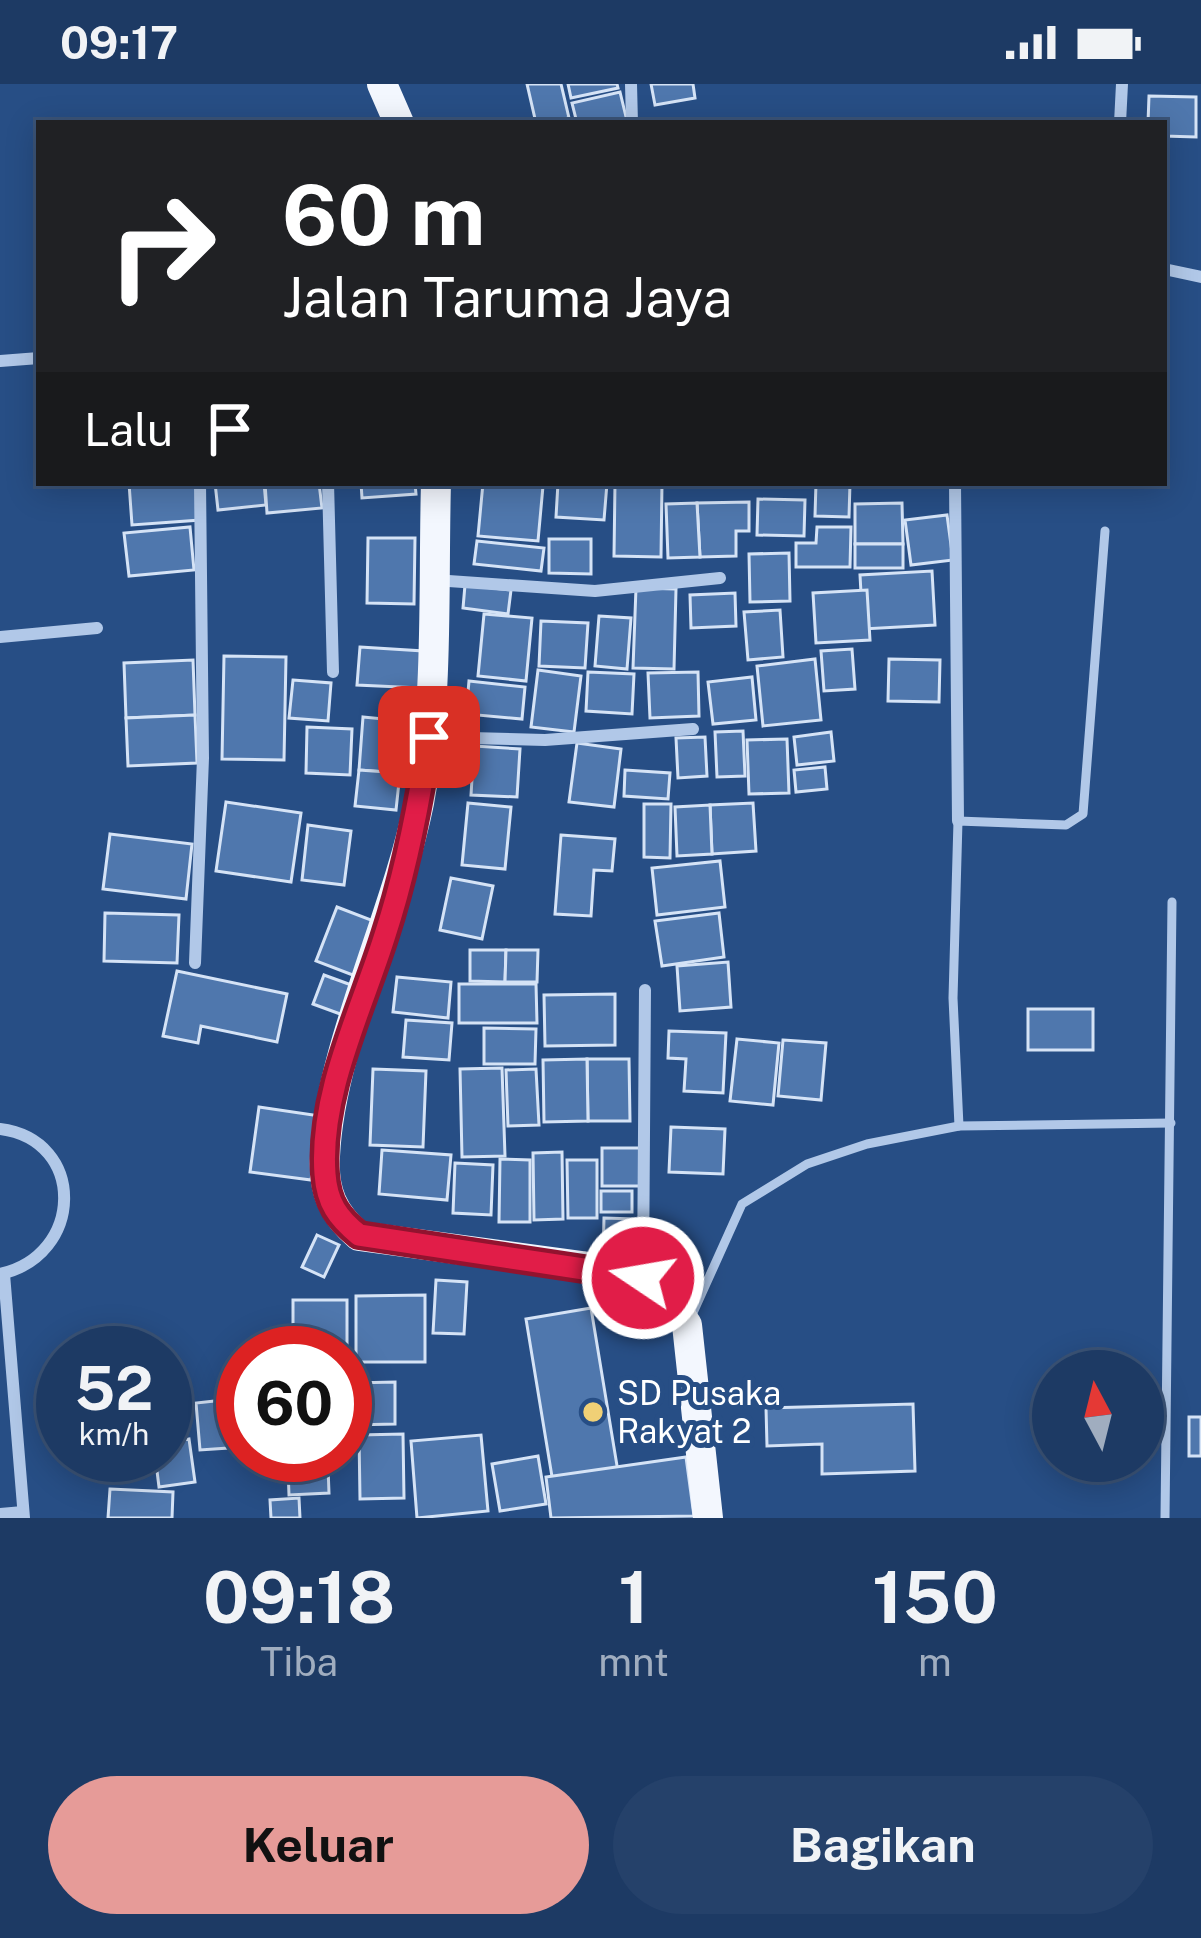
<!DOCTYPE html>
<html lang="id">
<style>
:root{--surface:#1d3a64;--page:#25416a;--text:#f1f3f6;--muted:#a0adbf;--line:#3b5478;--accent:#e69b98}
body{margin:0;font-family:"Public Sans",sans-serif;background:var(--page);color:var(--text);height:100vh;display:flex;flex-direction:column;font-size:45px;white-space:nowrap}
*{box-sizing:border-box;margin:0}
p{font-size:39px;color:var(--muted)}
.icon{flex:none;width:66px;height:66px;fill:none;stroke:currentColor;stroke-width:2;stroke-linecap:round;stroke-linejoin:round}
.map{position:relative;height:1434px;overflow:hidden}
.sheet{display:flex;flex-direction:column;background:var(--surface);flex:1}
.sheet>*{flex:none}
.hud{position:absolute;left:36px;top:36px;width:1131px;height:366px;border-radius:0px;box-shadow:0 6px 30px #0003,0 0 0 3px var(--line);background:#202124;color:#fff;overflow:hidden}
.needle{width:78px;rotate:353deg}
.tools{position:absolute;left:1032px;top:1266px;display:grid;gap:24px}
.tools a{display:grid;place-items:center;width:132px;height:132px;border-radius:50%;background:var(--surface);box-shadow:0 6px 30px #0003,0 0 0 3px var(--line);font-size:60px}
.speed{position:absolute;left:36px;top:1242px;display:flex;gap:24px;font-size:60px;font-weight:700;text-align:center}
.speed>*{display:grid;place-content:center;width:156px;height:156px;border-radius:50%;background:var(--surface);box-shadow:0 6px 30px #0003,0 0 0 3px var(--line);line-height:1}
.speed small{font-size:30px;font-weight:400}
.speed .limit{border:18px solid #d22;background:#fff;color:#111}
.pin{position:absolute;display:grid;place-items:center;width:102px;height:102px;color:#fff;margin:-51px;border-radius:24px;box-shadow:0 6px 18px #0006}
.me{position:absolute;width:132px;margin:-66px;rotate:282deg;stroke-linejoin:round;filter:drop-shadow(0 0 9px #0008)}
.turn{display:flex;align-items:center;gap:42px;height:252px;padding:0 48px;font-size:54px}
.turn .icon{width:156px;height:156px;stroke-width:2.5}
.turn b{display:block;font-size:84px;line-height:102px}
.then{display:flex;align-items:center;height:114px;padding:0 48px;background:#0003;gap:24px;font-size:45px}
.eta{display:flex;justify-content:space-evenly;align-items:center;height:204px;text-align:center}
.eta b{font-size:72px;font-weight:700;line-height:84px}
.primary-button{display:flex;gap:24px;margin-top:auto;padding:24px 48px}
.primary-button a{flex:1;height:138px;border-radius:72px;background:var(--accent);color:#111;font-size:48px;font-weight:700;line-height:138px;text-align:center}
.primary-button a+a{background:var(--page);color:var(--text)}
.status{display:flex;justify-content:space-between;align-items:center;height:84px;padding:0 60px;background:var(--surface);direction:ltr}
.status svg{height:33px;fill:currentColor}
.map>svg:first-child{display:block}
.building{fill:#4f77ad;stroke:#d5e3f6;stroke-width:3}
.lines{fill:none;stroke-linecap:round;stroke-linejoin:round}
.lane{stroke:#b1c8e8;stroke-width:9}
.street{stroke:#b1c8e8;stroke-width:12}
.primary{stroke:#f3f7fe;stroke-width:30}
.route-casing{stroke:#92132f;stroke-width:30}
.route{stroke:#e11d48;stroke-width:21}
.poi-dot{fill:#f0d076;stroke:#274e85;stroke-width:4.5}
.labels{text-anchor:middle;stroke-width:10;stroke-linejoin:round;paint-order:stroke}
.poi-label{font-size:33px;fill:#fff;stroke:#274e85;text-anchor:start}
</style>
<div class="status"><b>09:17</b><svg viewBox="0 0 49 12"><path d="M0 12V9h3v3zM5 12V6h3v6zM10 12V3h3v9zM15 12V0h3v12zM26 1h20v11H26zM47 4h2v5h-2z"/></svg></div>
<div class="map">
<svg width="1201" height="1434" viewBox="0 0 1201 1434">
<rect width="100%" height="100%" fill="#274e85"/>
<g class="building">
<polygon points="527,0 561,0 569,34 536,39"/>
<polygon points="568,0 617,0 618,4 571,14"/>
<polygon points="651,0 693,0 695,14 655,21"/>
<polygon points="620,8 627,37 577,39 572,19"/>
<polygon points="1149,12 1196,13 1196,53 1164,52 1164,39 1148,39"/>
<polygon points="129,399 197,399 200,436 132,441"/>
<polygon points="215,399 264,399 266,421 218,426"/>
<polygon points="265,399 319,399 322,424 267,429"/>
<polygon points="361,399 415,399 416,410 362,414"/>
<polygon points="483,399 543,402 538,457 478,452"/>
<polygon points="558,399 607,399 604,436 556,433"/>
<polygon points="615,399 662,399 661,473 614,472"/>
<polygon points="816,399 850,399 849,433 815,432"/>
<polygon points="758,415 805,416 804,452 757,451"/>
<polygon points="749,418 749,447 736,447 736,472 700,473 697,419"/>
<polygon points="697,419 700,473 668,474 666,420"/>
<polygon points="902,419 903,460 855,460 855,420"/>
<polygon points="947,431 953,476 911,481 905,436"/>
<polygon points="190,443 194,486 129,492 124,449"/>
<polygon points="817,443 851,443 850,483 796,483 796,459 816,459"/>
<polygon points="368,454 415,454 414,520 367,519"/>
<polygon points="549,455 591,455 591,490 549,489"/>
<polygon points="477,457 544,464 541,487 474,480"/>
<rect x="855" y="460" width="48" height="24"/>
<polygon points="789,469 790,517 750,518 749,470"/>
<polygon points="932,487 935,541 863,545 860,491"/>
<polygon points="465,501 511,506 508,530 463,524"/>
<polygon points="636,504 676,505 674,585 633,584"/>
<polygon points="867,506 870,556 816,559 813,509"/>
<polygon points="735,509 736,542 691,544 690,511"/>
<polygon points="780,526 783,573 748,576 744,528"/>
<polygon points="484,530 532,534 526,597 478,592"/>
<polygon points="599,532 631,534 627,585 595,582"/>
<polygon points="541,537 588,539 585,584 539,582"/>
<polygon points="360,563 423,567 421,604 357,601"/>
<polygon points="852,565 855,605 824,607 821,567"/>
<polygon points="224,572 286,573 284,676 222,675"/>
<polygon points="815,575 821,636 763,642 757,582"/>
<polygon points="889,575 940,576 939,618 888,617"/>
<polygon points="193,576 195,631 126,634 124,579"/>
<polygon points="538,586 581,592 574,648 531,643"/>
<polygon points="588,588 634,590 632,630 586,627"/>
<polygon points="698,588 699,632 650,634 648,589"/>
<polygon points="752,593 756,636 713,640 708,598"/>
<polygon points="293,596 331,599 328,637 289,634"/>
<polygon points="469,597 525,603 522,635 466,630"/>
<polygon points="195,631 197,679 128,682 126,634"/>
<polygon points="363,633 405,637 400,689 359,686"/>
<polygon points="307,643 352,645 350,691 306,689"/>
<polygon points="743,647 745,692 717,693 715,648"/>
<polygon points="831,648 834,677 797,681 794,653"/>
<polygon points="705,653 707,692 678,694 676,654"/>
<polygon points="787,655 789,709 749,710 747,656"/>
<polygon points="577,659 621,665 614,723 569,718"/>
<polygon points="474,662 520,665 517,713 471,711"/>
<polygon points="825,683 827,705 796,708 794,686"/>
<polygon points="359,686 400,689 396,726 355,722"/>
<polygon points="625,686 670,689 668,715 624,712"/>
<polygon points="226,718 301,729 291,798 216,787"/>
<polygon points="468,719 511,723 505,785 462,781"/>
<polygon points="753,719 756,767 712,770 710,721"/>
<polygon points="644,720 671,720 670,774 644,773"/>
<polygon points="710,721 712,770 677,772 675,723"/>
<polygon points="308,741 351,747 344,801 302,796"/>
<polygon points="110,750 192,760 186,815 103,805"/>
<polygon points="561,751 615,755 612,787 594,786 591,832 555,830"/>
<polygon points="720,777 725,823 657,831 652,784"/>
<polygon points="451,794 493,802 482,855 440,846"/>
<polygon points="337,823 379,839 358,893 316,877"/>
<polygon points="105,829 179,831 177,879 104,877"/>
<polygon points="719,829 724,873 662,882 655,837"/>
<polygon points="470,866 506,866 505,898 470,897"/>
<polygon points="506,866 538,866 537,898 505,898"/>
<polygon points="728,878 731,923 680,927 677,882"/>
<polygon points="177,887 287,910 277,958 201,942 198,959 163,952"/>
<polygon points="324,891 354,902 343,931 313,920"/>
<polygon points="397,893 451,898 448,934 393,928"/>
<polygon points="459,900 536,900 537,939 459,939"/>
<polygon points="615,910 615,961 545,962 544,911"/>
<rect x="1028" y="925" width="65" height="41"/>
<polygon points="406,936 452,939 449,976 403,973"/>
<polygon points="484,944 536,945 535,980 484,980"/>
<polygon points="669,947 726,949 723,1009 684,1007 686,975 668,974"/>
<polygon points="737,955 779,959 773,1021 730,1017"/>
<polygon points="783,956 826,959 821,1016 778,1012"/>
<polygon points="587,975 629,975 630,1037 588,1037"/>
<polygon points="587,975 588,1037 544,1038 543,976"/>
<polygon points="502,984 505,1072 462,1073 460,985"/>
<polygon points="373,985 426,987 423,1063 370,1061"/>
<polygon points="536,985 539,1041 508,1042 506,986"/>
<polygon points="259,1023 320,1032 311,1096 250,1088"/>
<polygon points="671,1043 725,1045 723,1090 669,1088"/>
<rect x="602" y="1064" width="38" height="38"/>
<polygon points="382,1066 451,1071 447,1116 379,1110"/>
<polygon points="562,1068 563,1135 534,1136 533,1069"/>
<polygon points="500,1075 530,1076 530,1138 499,1138"/>
<polygon points="567,1076 597,1076 597,1134 568,1134"/>
<polygon points="455,1079 493,1081 491,1131 453,1129"/>
<rect x="601" y="1107" width="31" height="21"/>
<polygon points="604,1134 634,1135 633,1175 603,1174"/>
<polygon points="317,1151 339,1161 324,1193 302,1183"/>
<polygon points="436,1196 467,1198 464,1250 433,1249"/>
<polygon points="425,1211 425,1278 356,1278 356,1212"/>
<rect x="293" y="1216" width="54" height="46"/>
<polygon points="591,1224 622,1412 557,1423 526,1235"/>
<polygon points="395,1298 395,1340 352,1341 352,1299"/>
<polygon points="224,1316 228,1364 200,1366 196,1319"/>
<polygon points="913,1320 915,1387 822,1390 822,1360 767,1362 766,1324"/>
<rect x="1189" y="1333" width="12" height="39"/>
<polygon points="403,1350 404,1414 360,1415 359,1351"/>
<polygon points="481,1351 488,1427 417,1434 411,1357"/>
<polygon points="189,1355 195,1398 159,1403 155,1371 165,1371 165,1359"/>
<polygon points="538,1372 546,1420 500,1427 492,1380"/>
<polygon points="686,1373 694,1432 551,1434 546,1393"/>
<polygon points="328,1383 329,1409 289,1411 288,1385"/>
<polygon points="110,1405 173,1408 172,1434 108,1434"/>
<polygon points="299,1414 300,1434 271,1434 270,1416"/>
</g>
<g class="lines">
<g class="lane">
<polyline points="959,1042 953,914 958,737 1066,741 1083,730 1105,447"/>
<polyline points="692,1231 742,1120 807,1080 867,1060 959,1042 1171,1039"/>
<polyline points="1165,1434 1172,818"/>
</g>
<g class="street">
<polyline points="631,0 632,39"/>
<polyline points="1120,39 1122,0"/>
<polyline points="1164,185 1201,193"/>
<polyline points="0,277 39,274"/>
<polyline points="328,399 333,588"/>
<polyline points="955,399 958,737"/>
<polyline points="434,496 595,507 720,494"/>
<polyline points="0,553 97,544"/>
<polyline points="431,653 545,656 693,645"/>
<polyline points="195,879 203,674 200,399"/>
<path d="M0,1045C87,1056 84,1172 0,1190"/>
<polyline points="4,1190 24,1434"/>
<polyline points="643,1193 645,906"/>
<polyline points="0,1430 23,1428"/>
</g>
<g class="primary">
<polyline points="382,0 399,39"/>
<path d="M436,399C433,505 439,615 419,719C396,832 330,963 325,1072C323,1107 333,1130 359,1152L582,1182L643,1194L666,1209L687,1241L708,1434"/>
</g>
</g>
<g class="lines">
<defs>
<path id="route" d="M429,653C419,720 406,787 385,851C362,925 319,1010 325,1090C327,1119 338,1134 359,1151L643,1194"/>
</defs>
<use href="#route" class="route-casing"/>
<use href="#route" class="route"/>
</g>
<circle class="poi-dot" cx="593" cy="1328" r="12"/>
<g class="labels">
<g class="poi-label">
<text x="617" y="1321">SD Pusaka<tspan x="617" dy="38">Rakyat 2</tspan></text>
</g>
</g>
</svg>
<div class="tools">
<a><svg class="needle" viewBox="-14 -14 28 28"><path d="M0-13l5 13h-10z" fill="#e53935"/><path d="M0 13l5-13h-10z" fill="#a0adbf"/></svg></a>
</div>
<div class="speed"><div>52<small>km/h</small></div><div class="limit">60</div></div>
<div class="pin" style="left:429px;top:653px;background:#d93025"><svg class="icon" aria-label="arrive" viewBox="0 0 24 24"><path d="M6 21V4h12l-3 4 3 4H6"/></svg></div>
<svg class="me" style="left:643px;top:1194px" viewBox="-20 -20 40 40"><circle r="17" fill="#e11d48" stroke="#fff" stroke-width="3"/><path d="M0-11L8 9 0 5-8 9z" fill="#fff"/></svg>
<div class="hud">
<div class="turn"><svg class="icon" aria-label="right" viewBox="0 0 24 24"><path d="M7 20v-9h11M14 6l5 5-5 5"/></svg><div><b>60 m</b>Jalan Taruma Jaya</div></div>
<div class="then">Lalu<svg class="icon" aria-label="arrive" viewBox="0 0 24 24"><path d="M6 21V4h12l-3 4 3 4H6"/></svg></div>
</div>
</div>
<section class="sheet">
<div class="eta">
<div><b>09:18</b><p>Tiba</p></div>
<div><b>1</b><p>mnt</p></div>
<div><b>150</b><p>m</p></div>
</div>
<div class="primary-button"><a>Keluar</a><a>Bagikan</a></div>
</section>
